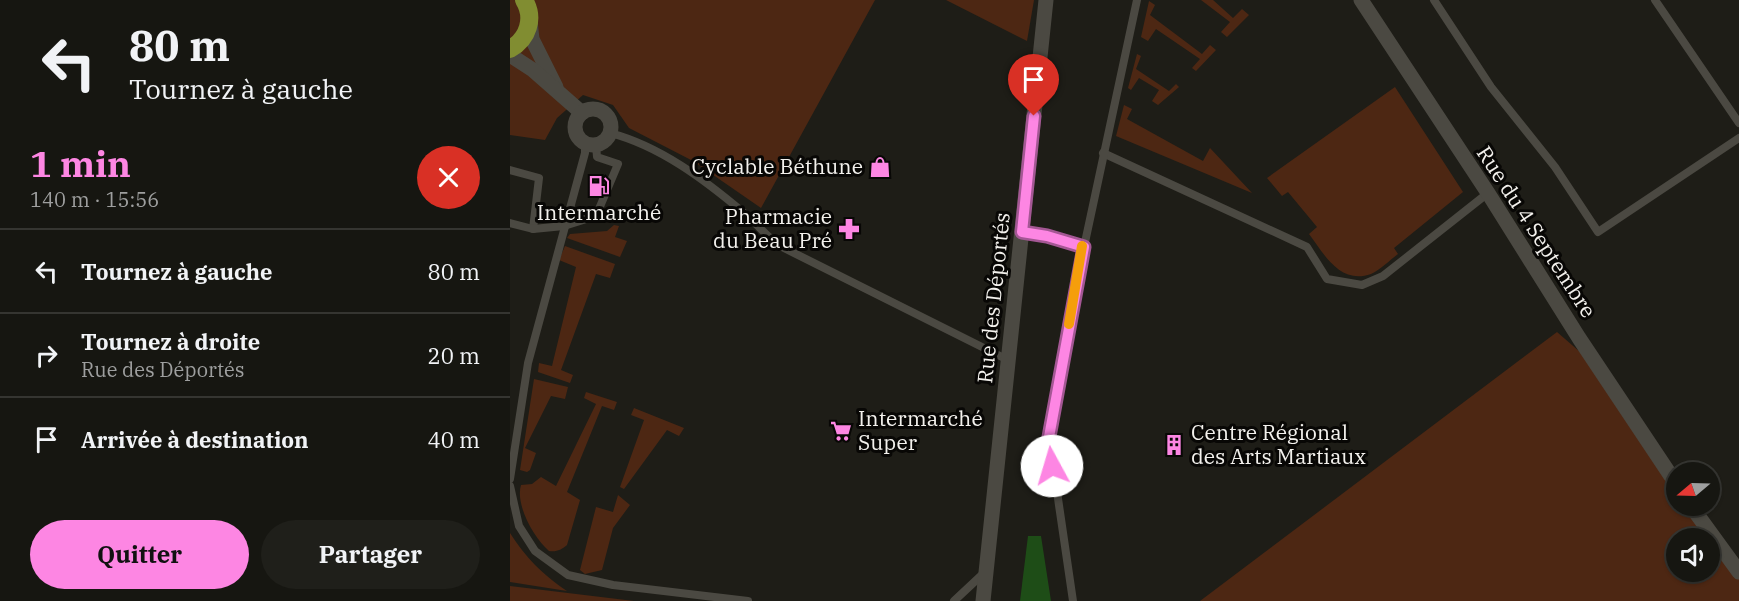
<!DOCTYPE html>
<html lang="fr">
<meta charset="utf-8">
<style>
:root{--surface:#161611;--page:#1f1f1a;--text:#f1f3f6;--muted:#9e9f9f;--line:#353531;--accent:#fd86e3}
body{margin:0;font-family:"IBM Plex Serif",serif;background:var(--page);color:var(--text);height:100vh;display:flex;flex-direction:column;font-size:22px;white-space:nowrap}
*{box-sizing:border-box;margin:0}
p{font-size:20px;color:var(--muted)}
.icon{flex:none;width:33px;height:33px;fill:none;stroke:currentColor;stroke-width:2;stroke-linecap:round;stroke-linejoin:round}
.map{position:relative;flex:1;overflow:hidden}
.side{display:flex;flex-direction:column;background:var(--surface);width:510px}
.side>*{flex:none}
.banner{background:#161611;color:var(--text);overflow:hidden}
.needle{width:39px;rotate:251deg}
.fabs{position:absolute;left:1156px;top:462px;display:grid;gap:12px}
.fabs a{display:grid;place-items:center;width:54px;height:54px;border-radius:50%;background:var(--surface);box-shadow:0 2px 4px #0004,0 0 0 2px var(--line);font-size:30px}
.pin{position:absolute;display:grid;place-items:center;width:51px;height:51px;color:#fff;margin:-62px -26px;border-radius:50% 50% 50% 0;rotate:-45deg;box-shadow:0 0 6px #0007}
.pin .icon{rotate:45deg}
.me{position:absolute;width:66px;margin:-33px;rotate:354deg;stroke-linejoin:round;filter:drop-shadow(0 0 4px #0008)}
.turn{display:flex;align-items:center;gap:21px;height:126px;padding:0 30px;font-size:27px}
.turn .icon{width:78px;height:78px;stroke-width:2.5}
.turn b{display:block;font-size:42px;line-height:51px}
.round{display:grid;place-items:center;flex:none;width:63px;height:63px;border-radius:32px;background:var(--page)}
.head{display:flex;align-items:center;justify-content:space-between;height:102px;padding:0 30px}
h1{font-size:36px;font-weight:700;line-height:45px;color:var(--accent)}
.button{display:flex;gap:12px;margin-top:auto;padding:12px 30px}
.button a{flex:1;height:69px;border-radius:36px;background:var(--accent);color:#111;font-size:24px;font-weight:700;line-height:69px;text-align:center}
.button a+a{background:var(--page);color:var(--text)}
ul{padding:0;list-style:none}
li{display:flex;align-items:center;gap:18px;height:84px;padding:0 30px;border-top:2px solid var(--line)}
li div{flex:1}
li b{display:block;font-size:22px}
li em{font-style:normal}
main{display:flex;flex:1;min-height:0}
.map>svg:first-child{display:block}
.green{fill:#4d2713;fill-rule:evenodd}
.water{fill:#1e4d17}
.lines{fill:none;stroke-linecap:round;stroke-linejoin:round}
.lane{stroke:#4b4942;stroke-width:8}
.street{stroke:#4b4942;stroke-width:15}
.primary{stroke:#818d31;stroke-width:18}
.route-casing{stroke:#a45794;stroke-width:15}
.route{stroke:#fd86e3;stroke-width:10}
.slow{stroke:#f59e0b;stroke-width:10}
.labels{text-anchor:middle;stroke-width:6;stroke-linejoin:round;paint-order:stroke}
.poi-label{font-size:21px;fill:#f3f1ed;stroke:#080705;text-anchor:end}
.street-label{font-size:21px;fill:#f3f1ed;stroke:#080705}
</style>
<main>
<section class="side">
<div class="banner">
<div class="turn"><svg class="icon" aria-label="left" viewBox="0 0 24 24"><path d="M17 20v-9H6M10 6l-5 5 5 5"/></svg><div><b>80 m</b>Tournez à gauche</div></div>
</div>
<div class="head"><div><h1>1 min</h1><p>140 m · 15:56</p></div><a class="round" style="background:#d93025;color:#fff"><svg class="icon" aria-label="close" viewBox="0 0 24 24"><path d="M6 6l12 12M18 6L6 18"/></svg></a></div>
<ul>
<li><svg class="icon" aria-label="left" viewBox="0 0 24 24"><path d="M17 20v-9H6M10 6l-5 5 5 5"/></svg><div><b>Tournez à gauche</b></div><em>80 m</em></li>
<li><svg class="icon" aria-label="right" viewBox="0 0 24 24"><path d="M7 20v-9h11M14 6l5 5-5 5"/></svg><div><b>Tournez à droite</b><p>Rue des Déportés</p></div><em>20 m</em></li>
<li><svg class="icon" aria-label="arrive" viewBox="0 0 24 24"><path d="M6 21V4h12l-3 4 3 4H6"/></svg><div><b>Arrivée à destination</b></div><em>40 m</em></li>
</ul>
<div class="button"><a>Quitter</a><a>Partager</a></div>
</section>
<div class="map">
<svg width="1229" height="601" viewBox="0 0 1229 601">
<rect width="100%" height="100%" fill="#1e1d17"/>
<g class="green">
<polygon points="0,0 365,0 251,208 183,161 119,128 103,105 73,95 47,118 35,140 0,135"/>
<polygon points="436,0 524,0 517,41"/>
<polygon points="691,0 703,0 723,18 732,9 739,15 717,37 711,32 720,22"/>
<polygon points="639,1 645,5 640,15 692,54 700,45 706,50 686,71 682,68 690,59 646,29 638,41 631,37"/>
<polygon points="627,54 631,56 626,69 659,91 666,84 669,87 648,105 642,101 649,90 629,78 621,90 618,88"/>
<path d="M885,87L953,192L884,248L888,254C880,260 870,270 861,274C830,285 814,254 799,234L807,227L778,192L772,196L757,178Z"/>
<polygon points="614,105 622,109 617,119 693,161 700,148 742,193 606,136"/>
<polygon points="104,225 109,226 105,237 117,241 110,257 57,238 60,234 97,231"/>
<polygon points="55,246 105,264 100,278 86,274 51,370 63,375 60,383 28,372 29,363 42,366 66,267 49,260"/>
<path d="M1047,332L1077,358L1167,485V506H1181L1229,572V601H690ZM1167,538H1200V572H1167Z"/>
<polygon points="24,379 58,387 55,399 41,396 15,448 26,453 20,470 17,472 10,470"/>
<path d="M76,392L107,402L104,410L92,406L57,492L70,500L57,545C51,550 47,552 39,551C24,538 5,505 11,485L22,484L31,477L46,486L86,404L74,398Z"/>
<polygon points="124,408 174,428 169,436 157,430 114,489 110,487 134,420 121,415"/>
<polygon points="108,495 120,505 103,528 92,570 75,574 70,570 86,507 103,512"/>
<path d="M0,533C17,559 31,573 57,591L0,582Z"/>
<polygon points="0,586 124,601 0,601"/>
</g>
<polygon class="water" points="518,536 531,536 541,601 510,601"/>
<g class="lines">
<g class="lane">
<polyline points="924,0 981,87 1045,167 1088,232 1229,138"/>
<polyline points="1145,0 1229,123"/>
<path d="M100,133C150,146 195,180 234,213C248,224 257,238 272,247L498,360"/>
<polyline points="593,153 797,247 817,279 852,285 873,276 978,193"/>
<polyline points="0,170 29,178 23,229"/>
<polyline points="0,223 23,229 54,226 86,216 108,164 87,157 86,145"/>
<polyline points="512,232 537,236 574,247"/>
<polyline points="0,479 18,363 75,153 75,143"/>
<polyline points="0,486 9,526 25,551 58,575 103,585 238,601"/>
<polyline points="444,601 475,572"/>
<polyline points="563,601 539,437 574,247 627,0"/>
</g>
<g class="street">
<polyline points="851,0 978,193 1069,338 1167,485"/>
<polyline points="20,21 22,39 46,87"/>
<polyline points="0,55 23,70 72,113"/>
<circle cx="83" cy="127" r="18"/>
<polyline points="1181,506 1229,572"/>
<polyline points="473,601 536,0"/>
</g>
<path class="primary" d="M0,49C18,39 25,18 14,0"/>
</g>
<g class="lines">
<defs>
<polyline id="route" points="524,116 512,232 537,236 574,247 539,437 542,466"/>
</defs>
<use href="#route" class="route-casing"/>
<use href="#route" class="route"/>
<polyline class="slow" points="559,324 572,246"/>
</g>
<defs>
<symbol id="shop-bare" viewBox="-9 -9 18 18"><path d="M-5-2.5h2.3a2.7 3.5 0 0 1 5.4 0H5L5.5 6h-11ZM-1.5-2.5h3a1.5 2.3 0 0 0-3 0Z" fill="#fd86e3" stroke="#080705" stroke-width="2.5" paint-order="stroke"/></symbol>
<symbol id="fuel-bare" viewBox="-9 -9 18 18"><path d="M-5.5-6h7V0h2V4h1.3V-2.5L3-4.5l.8-.8L6-3V5H2.5V1h-1V6h-7ZM-4.2-4.7v3.2H.2V-4.7Z" fill="#fd86e3" stroke="#080705" stroke-width="2.5" paint-order="stroke"/></symbol>
<symbol id="pharmacy-bare" viewBox="-9 -9 18 18"><path d="M-2-6h4v4h4v4h-4v4h-4v-4h-4v-4h4Z" fill="#fd86e3" stroke="#080705" stroke-width="2.5" paint-order="stroke"/></symbol>
<symbol id="supermarket-bare" viewBox="-9 -9 18 18"><path d="M-6-5.5h2.5l.6 2H6L4.5 2H-2.5L-4.4-4H-6ZM-1.5 3.2a1.3 1.3 0 1 0 .1 0ZM3 3.2a1.3 1.3 0 1 0 .1 0Z" fill="#fd86e3" stroke="#080705" stroke-width="2.5" paint-order="stroke"/></symbol>
<symbol id="building-bare" viewBox="-9 -9 18 18"><path d="M-4-6H4V6H1V3H-1V6H-4ZM-2.5-4.3h1.7v1.8h-1.7ZM.8-4.3h1.7v1.8H.8ZM-2.5-1h1.7V.8h-1.7ZM.8-1h1.7V.8H.8Z" fill="#fd86e3" stroke="#080705" stroke-width="2.5" paint-order="stroke"/></symbol>
</defs>
<g fill-rule="evenodd">
<use href="#shop-bare" x="355" y="152" width="30" height="30"/>
<use href="#fuel-bare" x="74" y="171" width="30" height="30"/>
<use href="#pharmacy-bare" x="324" y="214" width="30" height="30"/>
<use href="#supermarket-bare" x="316" y="416" width="30" height="30"/>
<use href="#building-bare" x="649" y="430" width="30" height="30"/>
</g>
<g class="labels">
<g class="poi-label">
<text x="353" y="174">Cyclable Béthune</text>
<text x="89" y="220" text-anchor="middle">Intermarché</text>
<text x="322" y="224">Pharmacie<tspan x="322" dy="24">du Beau Pré</tspan></text>
<text x="348" y="426" text-anchor="start">Intermarché<tspan x="348" dy="24">Super</tspan></text>
<text x="681" y="440" text-anchor="start">Centre Régional<tspan x="681" dy="24">des Arts Martiaux</tspan></text>
</g>
<g class="street-label">
<text transform="translate(1026 232) rotate(57)" y="7">Rue du 4 Septembre</text>
<text transform="translate(484 298) rotate(-84)" y="7">Rue des Déportés</text>
</g>
</g>
</svg>
<div class="fabs">
<a><svg class="needle" viewBox="-14 -14 28 28"><path d="M0-13l5 13h-10z" fill="#e53935"/><path d="M0 13l5-13h-10z" fill="#9e9f9f"/></svg></a>
<a><svg class="icon" aria-label="sound" viewBox="0 0 24 24"><path d="M4 9h4l5-4v14l-5-4H4zM17 9q2 3 0 6"/></svg></a>
</div>
<div class="pin" style="left:524px;top:116px;background:#d93025"><svg class="icon" aria-label="arrive" viewBox="0 0 24 24"><path d="M6 21V4h12l-3 4 3 4H6"/></svg></div>
<svg class="me" style="left:542px;top:466px" viewBox="-20 -20 40 40"><circle r="19" fill="#fff"/><path d="M0-13L10 11 0 6-10 11z" fill="#fd86e3"/></svg>
</div>
</main>
